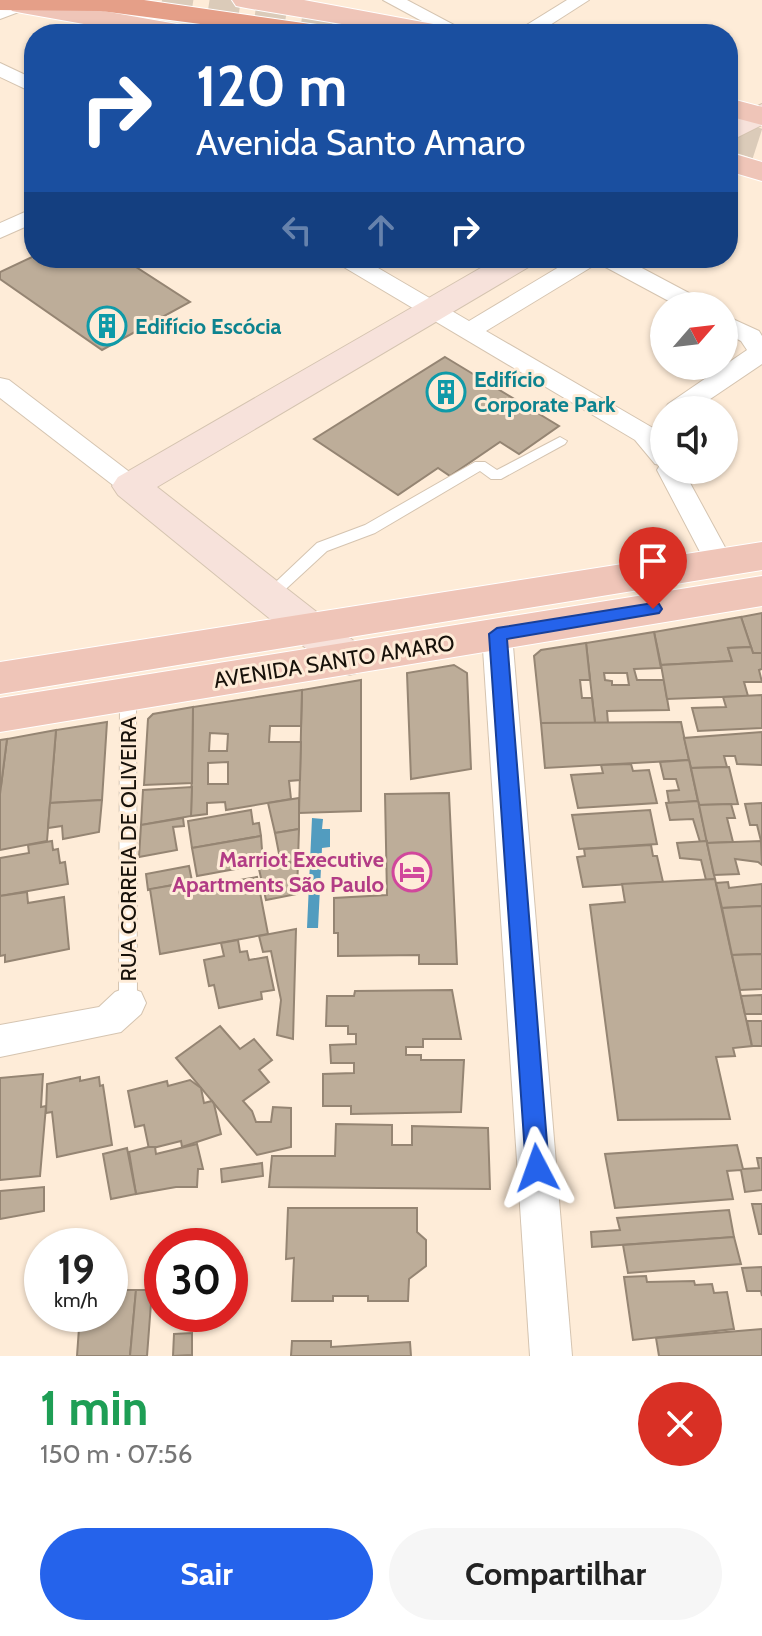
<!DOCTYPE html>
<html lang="pt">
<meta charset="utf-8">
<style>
:root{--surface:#fff;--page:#f6f6f6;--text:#222;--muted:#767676;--accent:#2563eb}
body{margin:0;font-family:Cabin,sans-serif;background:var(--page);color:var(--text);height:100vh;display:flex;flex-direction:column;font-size:30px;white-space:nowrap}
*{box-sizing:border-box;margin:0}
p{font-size:26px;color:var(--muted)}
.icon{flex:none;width:44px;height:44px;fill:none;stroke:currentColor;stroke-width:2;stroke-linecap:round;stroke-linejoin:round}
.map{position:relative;height:1356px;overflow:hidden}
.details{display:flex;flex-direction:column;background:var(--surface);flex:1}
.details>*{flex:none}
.guide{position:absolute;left:24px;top:24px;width:714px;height:244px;border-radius:32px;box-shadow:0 2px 6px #0004;background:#1a4fa0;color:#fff;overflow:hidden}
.needle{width:52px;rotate:62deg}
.fabs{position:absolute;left:650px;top:292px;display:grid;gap:16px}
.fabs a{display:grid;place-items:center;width:88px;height:88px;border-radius:50%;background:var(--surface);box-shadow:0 2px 6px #0004;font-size:40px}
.speed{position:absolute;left:24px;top:1228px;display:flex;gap:16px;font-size:40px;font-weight:700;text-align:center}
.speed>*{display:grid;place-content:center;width:104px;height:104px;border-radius:50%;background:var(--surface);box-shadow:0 2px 6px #0004;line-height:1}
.speed small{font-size:20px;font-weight:400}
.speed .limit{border:12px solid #d22;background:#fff;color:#111}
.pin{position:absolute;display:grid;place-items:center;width:68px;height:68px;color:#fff;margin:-82px -34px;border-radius:50% 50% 50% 0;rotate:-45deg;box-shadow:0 0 8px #0007}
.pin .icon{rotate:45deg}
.me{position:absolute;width:88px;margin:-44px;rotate:356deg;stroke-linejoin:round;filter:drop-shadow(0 0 6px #0008)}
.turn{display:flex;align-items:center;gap:28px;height:168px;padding:0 40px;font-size:36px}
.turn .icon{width:104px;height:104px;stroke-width:2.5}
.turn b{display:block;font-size:56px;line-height:68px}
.lanes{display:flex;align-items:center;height:76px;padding:0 40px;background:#0003;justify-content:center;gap:40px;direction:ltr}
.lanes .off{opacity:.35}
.round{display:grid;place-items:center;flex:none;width:84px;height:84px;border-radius:42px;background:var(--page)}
.head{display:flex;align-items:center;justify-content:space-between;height:136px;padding:0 40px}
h1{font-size:48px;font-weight:700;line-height:60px;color:#1e9e55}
.action{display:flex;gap:16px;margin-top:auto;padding:16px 40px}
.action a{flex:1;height:92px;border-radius:48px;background:var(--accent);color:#fff;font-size:32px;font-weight:700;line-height:92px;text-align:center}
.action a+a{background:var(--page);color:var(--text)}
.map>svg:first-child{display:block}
.water{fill:#529cbf}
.building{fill:#bdad99;stroke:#958573;stroke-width:2;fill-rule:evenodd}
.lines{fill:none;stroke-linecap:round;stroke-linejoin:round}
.highway-tunnel{stroke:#dbcbb9;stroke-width:31;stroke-dasharray:31 16;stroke-linecap:butt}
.lane-casing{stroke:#d5c4b0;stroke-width:2}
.street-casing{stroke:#d5c4b0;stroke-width:2}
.secondary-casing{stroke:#d5c4b0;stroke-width:2}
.primary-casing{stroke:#fff;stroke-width:2}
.highway-casing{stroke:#fff;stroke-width:2}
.lane{fill:#fff;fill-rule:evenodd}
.street{fill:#fff;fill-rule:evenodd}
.secondary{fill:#f7e2db;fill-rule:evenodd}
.primary{fill:#efc5b8;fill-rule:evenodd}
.highway{fill:#e59f88;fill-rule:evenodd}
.route{fill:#2563eb;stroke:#184099;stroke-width:2}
.labels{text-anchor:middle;stroke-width:6;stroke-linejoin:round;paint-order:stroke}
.culture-label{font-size:22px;font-weight:bold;fill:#0d838f;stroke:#feecd8;text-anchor:start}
.street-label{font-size:22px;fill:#17110a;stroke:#feecd8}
.hotel-label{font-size:22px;font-weight:bold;fill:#b23c85;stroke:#feecd8;text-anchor:end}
</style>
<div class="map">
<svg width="762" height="1356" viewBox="0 0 762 1356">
<rect width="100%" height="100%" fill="#feecd8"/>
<polygon class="water" points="312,818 323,819 322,829 330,829 330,847 322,848 318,928 307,928"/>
<g class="building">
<polygon points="34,256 34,258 122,258 190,302 102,350 0,279 0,272"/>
<polygon points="445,357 559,426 519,454 500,442 450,476 438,468 398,495 314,439"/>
<polygon points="762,613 762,654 753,653 741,617"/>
<polygon points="741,617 751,647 728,648 732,661 661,665 654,632"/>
<path d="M654,632L661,668L634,669L637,680H664L669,710L607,711L608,723H595L586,643ZM604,673H627L629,685H612V681L605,680Z"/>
<polygon points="586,643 590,680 580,680 582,698 592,698 595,723 541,723 534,656 541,650"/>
<polygon points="751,647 753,653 762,653 762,669 759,670 762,682 744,682 748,696 667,699 661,665 732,661 728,648"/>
<polygon points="454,665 467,673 471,769 411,779 407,673"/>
<polygon points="361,680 361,811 299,813 302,690"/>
<path d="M302,690L301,726H270L269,742H301L300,780L289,781L291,799L226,810L225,802L207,803V814L191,816L193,707ZM210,733L228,734L227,751H209ZM228,762V784H208V763Z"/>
<polygon points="762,695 762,728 698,731 692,708 726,707 723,697"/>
<polygon points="193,707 192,783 144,785 148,719 153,714"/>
<polygon points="107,722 102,800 50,803 56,730"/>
<polygon points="681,722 689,760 545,768 541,723"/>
<polygon points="56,730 47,841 0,850 0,794 7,739"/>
<polygon points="762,732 762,765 737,764 735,756 724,756 727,767 691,768 684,738"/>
<polygon points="7,739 1,786 0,786 0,740"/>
<polygon points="689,760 698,801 669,803 667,791 679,790 676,779 664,779 660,762"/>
<polygon points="631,764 633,771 649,770 657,803 578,808 571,775 603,773 601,765"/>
<polygon points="729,767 738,804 699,805 691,768"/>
<polygon points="192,787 191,816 141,825 143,790"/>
<polygon points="449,793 457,964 419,964 419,955 338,956 338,933 334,933 334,898 387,895 385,794"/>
<polygon points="299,798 299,829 275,833 268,803"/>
<polygon points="102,800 99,832 63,839 62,826 48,828 50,803"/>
<polygon points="698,801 699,805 707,841 700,842 693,819 670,820 666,803"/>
<polygon points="762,803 762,841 761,841 757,825 750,825 745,804"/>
<polygon points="731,804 735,818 727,818 733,842 707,843 699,805"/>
<polygon points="251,810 253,824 259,823 261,836 192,848 188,821"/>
<polygon points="650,810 657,844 579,849 572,815"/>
<polygon points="183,818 184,826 173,827 177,850 139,857 141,825"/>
<polygon points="299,829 298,861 281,864 275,833"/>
<polygon points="261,836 263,864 197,876 192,848"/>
<polygon points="52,841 53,850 58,849 60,863 65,862 68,884 0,896 0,858 29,853 28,845"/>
<polygon points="707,841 707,843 715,879 706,880 701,860 680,858 677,843"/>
<polygon points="761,841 762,865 758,862 735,859 739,874 714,875 707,843"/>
<polygon points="651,845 653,856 657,856 663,882 583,887 577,857 585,856 584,849"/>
<polygon points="298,861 297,894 266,900 259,869"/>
<polygon points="189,866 192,881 148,890 146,874"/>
<polygon points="257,877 268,934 160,954 150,889 174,885 174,891"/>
<polygon points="715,879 752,1046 733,1048 735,1056 716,1057 730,1119 618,1120 590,905 625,902 622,884"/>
<polygon points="728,882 729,888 762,884 762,906 722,908 716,883"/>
<polygon points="27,892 28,903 64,897 69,949 5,962 5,955 0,956 0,896"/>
<polygon points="762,906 762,954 732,955 722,908"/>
<polygon points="296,929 293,1039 277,1035 281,1000 271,951 263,952 259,936"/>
<polygon points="238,940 240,952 247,951 249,960 267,957 274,990 261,992 262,999 219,1008 214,985 209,986 204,960 224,956 221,943"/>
<polygon points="762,954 762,989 740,990 732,955"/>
<polygon points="452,990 461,1039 423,1039 423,1047 406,1047 406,1055 421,1055 421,1060 464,1060 461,1112 351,1114 351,1106 323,1106 323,1074 354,1073 354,1063 331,1063 330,1045 356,1044 356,1034 348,1034 348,1026 326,1026 327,996 354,996 355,991"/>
<polygon points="762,995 762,1014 745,1014 741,996"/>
<polygon points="747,1021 762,1021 762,1046 752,1046"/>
<polygon points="220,1026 240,1049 254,1039 272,1060 259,1070 269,1082 243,1101 252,1111 256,1122 271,1122 273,1107 291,1108 291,1147 257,1155 176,1058"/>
<polygon points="43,1074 41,1107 46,1106 40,1176 0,1180 0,1078"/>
<polygon points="80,1077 80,1081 99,1077 100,1086 103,1085 112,1145 57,1157 52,1112 46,1113 47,1084"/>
<polygon points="190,1080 201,1088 204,1103 212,1101 214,1104 221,1134 182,1147 181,1141 149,1149 144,1125 135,1127 128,1091 167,1081 168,1086"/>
<polygon points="336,1124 392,1125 392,1145 412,1145 412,1126 488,1128 490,1189 269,1187 272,1156 335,1156"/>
<polygon points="197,1144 203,1169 198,1169 197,1187 176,1187 136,1194 129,1152 148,1147 155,1147 156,1154"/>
<polygon points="737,1145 743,1169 759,1168 757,1158 762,1158 762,1190 745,1192 741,1170 727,1171 733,1199 615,1208 605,1154"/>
<polygon points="127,1148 136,1194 111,1199 103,1154"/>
<polygon points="262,1163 263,1176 222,1182 221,1169"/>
<polygon points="44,1187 44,1211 0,1219 0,1191"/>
<polygon points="752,1204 762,1204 762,1234 759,1234"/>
<polygon points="288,1208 417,1208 417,1232 426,1240 426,1266 409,1279 408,1301 368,1301 368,1296 333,1296 333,1301 292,1301 294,1258 286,1259"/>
<polygon points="729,1210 734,1237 592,1247 591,1232 620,1230 617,1218"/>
<polygon points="734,1237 741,1264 628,1273 623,1245"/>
<polygon points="762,1267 762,1296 761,1291 747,1291 742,1268"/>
<polygon points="646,1276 647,1282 694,1281 695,1285 712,1284 714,1293 727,1292 734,1329 633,1340 624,1277"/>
<polygon points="110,1290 136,1290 130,1356 77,1356 80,1314 110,1314"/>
<polygon points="136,1290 152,1290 147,1356 130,1356"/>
<polygon points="762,1329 762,1356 659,1356 656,1338"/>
<polygon points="192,1333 192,1355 173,1356 174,1334"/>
<polygon points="292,1341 331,1341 331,1347 410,1342 411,1356 291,1356"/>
</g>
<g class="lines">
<g class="highway-tunnel">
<polyline points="162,0 381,34"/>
<polyline points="728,134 762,145"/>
</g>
<defs>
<g id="lane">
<polygon points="560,437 567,441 565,444 501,479 491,479 480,471 375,533 327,551 275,599 265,599 262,595 317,543 365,525 475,462 485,462 497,470"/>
<polygon points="128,688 134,690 136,694 137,1003 135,1009 128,1011 121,1009 119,1003 120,694 122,690"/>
</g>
<g id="street">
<polygon points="16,0 42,0 40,4 0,19 0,6"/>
<polygon points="383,0 407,0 471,34 446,34"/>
<polygon points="567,0 589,0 536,34 512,34"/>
<polygon points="0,63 34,79 34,93 0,77"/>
<polygon points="34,208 34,223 0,238 0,223"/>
<polygon points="334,258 361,258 469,321 574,258 623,258 704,301 708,306 678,306 598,263 486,331 653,428 664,441 664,470 683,470 733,562 729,569 719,572 709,569 657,470 660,465 655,464 635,440 337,263"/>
<polygon points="724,315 759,331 762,336 762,364 694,410 664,410 668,404 747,350 741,341 724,332"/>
<polygon points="0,378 9,380 140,480 144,486 140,492 131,495 122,492 0,398"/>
<polygon points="497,623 507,627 512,634 572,1356 530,1356 482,634 487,627"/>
<polygon points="128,987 141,992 146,1003 141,1014 121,1032 0,1057 0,1025 99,1007 115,992"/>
</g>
<g id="secondary">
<polygon points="762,104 762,125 728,142 728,121"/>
<polygon points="498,258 537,258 532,265 157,487 364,649 370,660 364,671 349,675 334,671 118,495 112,486 118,477"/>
</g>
<g id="primary">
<polygon points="12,0 41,0 188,26 198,28 202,34 140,34 22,13 12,11 8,5"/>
<polygon points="232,0 304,0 444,26 454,28 458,34 401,34 246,8 236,6"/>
<polygon points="728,98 762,107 762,125 728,116"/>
<polygon points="728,152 762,162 762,181 728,171"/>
<polygon points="762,542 762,570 0,694 0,662"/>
<polygon points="762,576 762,606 0,732 0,698"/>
</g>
<polygon id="highway" points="0,0 144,0 324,26 334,28 338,34 276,34 101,11 0,10"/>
</defs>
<use href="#lane" class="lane-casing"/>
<use href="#street" class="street-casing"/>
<use href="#secondary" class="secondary-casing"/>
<use href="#primary" class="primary-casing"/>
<use href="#highway" class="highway-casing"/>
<use href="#lane" class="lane"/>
<use href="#street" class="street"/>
<use href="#secondary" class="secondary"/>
<use href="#primary" class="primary"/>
<use href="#highway" class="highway"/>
</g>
<polygon class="route" points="653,603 659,604 662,609 659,613 507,639 549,1168 545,1176 537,1179 529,1176 526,1168 489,634 497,628"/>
<defs>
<symbol id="building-ring" viewBox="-11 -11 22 22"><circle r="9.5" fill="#feecd8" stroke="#0f9aa8" stroke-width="1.5"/><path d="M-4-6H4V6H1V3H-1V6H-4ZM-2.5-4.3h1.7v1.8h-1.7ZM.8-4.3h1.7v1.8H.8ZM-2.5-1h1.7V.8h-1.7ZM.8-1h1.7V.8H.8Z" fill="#0f9aa8"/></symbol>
<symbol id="hotel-ring" viewBox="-11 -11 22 22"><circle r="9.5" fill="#feecd8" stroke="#d1479c" stroke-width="1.5"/><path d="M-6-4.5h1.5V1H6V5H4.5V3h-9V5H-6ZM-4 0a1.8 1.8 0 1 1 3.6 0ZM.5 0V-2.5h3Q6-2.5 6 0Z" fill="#d1479c"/></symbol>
</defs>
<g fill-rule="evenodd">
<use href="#building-ring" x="85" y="304" width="44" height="44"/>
<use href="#building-ring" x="424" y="370" width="44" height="44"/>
<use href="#hotel-ring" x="390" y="850" width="44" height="44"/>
</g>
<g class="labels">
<g class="culture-label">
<text x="135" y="334">Edifício Escócia</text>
<text x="474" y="387">Edifício<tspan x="474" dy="25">Corporate Park</tspan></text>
</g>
<g class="street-label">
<text transform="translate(334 661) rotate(-9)" y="8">AVENIDA SANTO AMARO</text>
<text transform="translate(128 849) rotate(-90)" y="8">RUA CORREIA DE OLIVEIRA</text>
</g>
<g class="hotel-label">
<text x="384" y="867">Marriot Executive<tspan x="384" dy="25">Apartments São Paulo</tspan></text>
</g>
</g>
</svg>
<div class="fabs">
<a><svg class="needle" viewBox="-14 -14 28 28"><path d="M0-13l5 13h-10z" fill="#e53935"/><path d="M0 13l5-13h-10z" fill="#767676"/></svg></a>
<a><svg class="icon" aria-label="sound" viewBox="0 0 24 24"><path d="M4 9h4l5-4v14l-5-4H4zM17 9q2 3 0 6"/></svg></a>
</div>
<div class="speed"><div>19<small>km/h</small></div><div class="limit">30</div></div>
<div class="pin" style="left:653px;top:609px;background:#d93025"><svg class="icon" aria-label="arrive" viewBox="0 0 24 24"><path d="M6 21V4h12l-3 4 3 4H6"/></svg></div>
<svg class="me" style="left:537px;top:1168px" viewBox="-20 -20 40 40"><path d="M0-17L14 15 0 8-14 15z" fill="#2563eb" stroke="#fff" stroke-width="4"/></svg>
<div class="guide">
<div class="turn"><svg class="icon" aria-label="right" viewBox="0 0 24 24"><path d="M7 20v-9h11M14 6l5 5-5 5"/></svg><div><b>120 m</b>Avenida Santo Amaro</div></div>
<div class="lanes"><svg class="icon off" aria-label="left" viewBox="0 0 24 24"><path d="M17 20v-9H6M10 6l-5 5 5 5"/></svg><svg class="icon off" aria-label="ahead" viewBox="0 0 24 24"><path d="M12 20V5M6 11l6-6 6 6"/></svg><svg class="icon" aria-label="right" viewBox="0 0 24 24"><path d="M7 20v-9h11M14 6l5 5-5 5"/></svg></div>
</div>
</div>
<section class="details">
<div class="head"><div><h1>1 min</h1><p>150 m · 07:56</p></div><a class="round" style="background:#d93025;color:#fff"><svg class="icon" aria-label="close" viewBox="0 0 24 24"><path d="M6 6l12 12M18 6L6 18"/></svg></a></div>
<div class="action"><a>Sair</a><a>Compartilhar</a></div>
</section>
